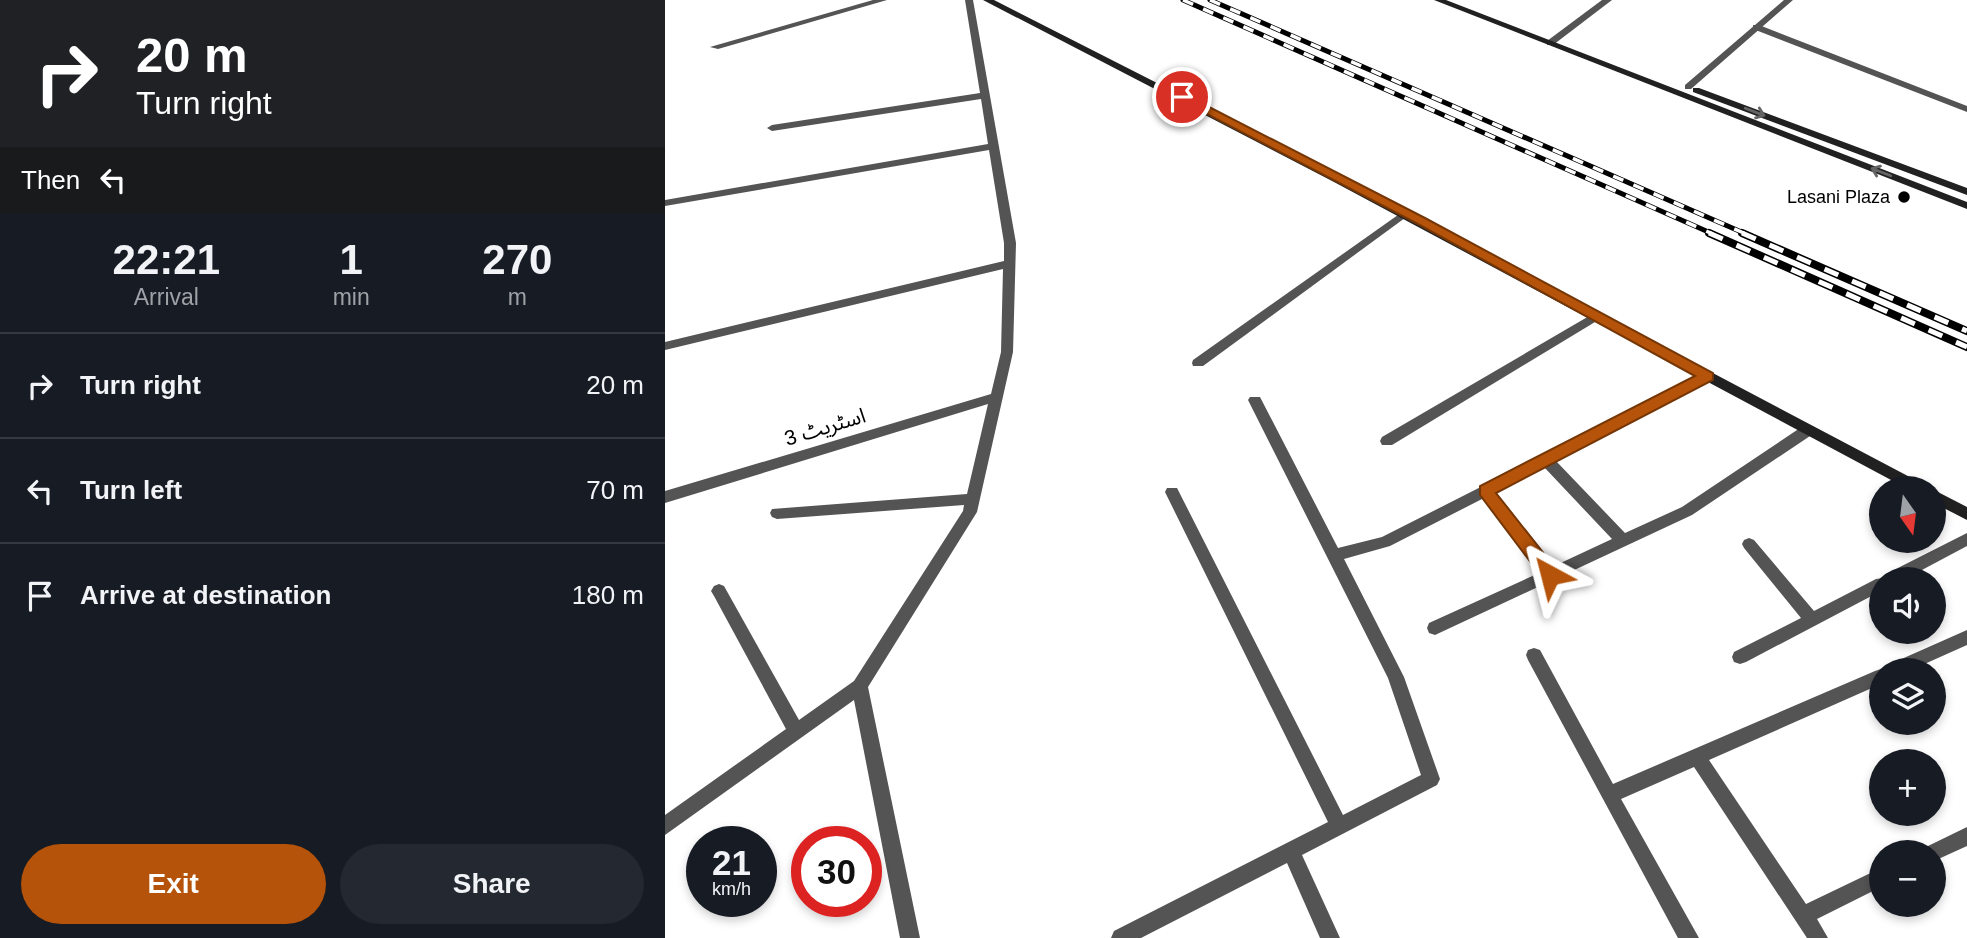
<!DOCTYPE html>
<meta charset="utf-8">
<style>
:root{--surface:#171b24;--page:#242831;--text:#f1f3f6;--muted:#9ea1a6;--line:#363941;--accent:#b45309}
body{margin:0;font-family:Arial,"Noto Sans Arabic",sans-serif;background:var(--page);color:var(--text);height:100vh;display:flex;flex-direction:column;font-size:26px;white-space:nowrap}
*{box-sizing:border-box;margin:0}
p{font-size:23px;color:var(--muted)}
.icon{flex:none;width:38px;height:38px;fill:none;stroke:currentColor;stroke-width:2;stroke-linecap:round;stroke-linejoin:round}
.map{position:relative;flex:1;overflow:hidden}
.details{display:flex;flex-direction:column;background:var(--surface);width:665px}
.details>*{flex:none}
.hud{background:#202124;color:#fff;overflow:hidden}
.needle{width:46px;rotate:166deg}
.tools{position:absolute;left:1204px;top:476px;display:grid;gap:14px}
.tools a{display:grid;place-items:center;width:77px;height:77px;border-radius:50%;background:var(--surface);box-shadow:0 4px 10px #0003;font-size:35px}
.speed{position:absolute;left:21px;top:826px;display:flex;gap:14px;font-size:35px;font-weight:700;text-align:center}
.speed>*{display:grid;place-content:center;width:91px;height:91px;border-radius:50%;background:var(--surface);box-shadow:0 4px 10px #0003;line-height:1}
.speed small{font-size:18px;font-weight:400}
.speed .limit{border:10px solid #d22;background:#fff;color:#111}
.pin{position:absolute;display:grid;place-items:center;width:60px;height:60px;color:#fff;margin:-30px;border:4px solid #fff;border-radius:50%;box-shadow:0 2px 7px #0007}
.me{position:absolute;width:77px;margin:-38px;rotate:322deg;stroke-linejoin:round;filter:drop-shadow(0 0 5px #0008)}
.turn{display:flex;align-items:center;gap:24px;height:147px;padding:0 21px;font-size:32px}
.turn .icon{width:91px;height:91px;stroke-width:2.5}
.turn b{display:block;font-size:49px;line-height:60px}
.then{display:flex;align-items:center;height:66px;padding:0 21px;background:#0003;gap:14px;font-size:26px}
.eta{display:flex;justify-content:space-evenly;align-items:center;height:119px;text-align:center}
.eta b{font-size:42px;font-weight:700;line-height:49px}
.cta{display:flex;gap:14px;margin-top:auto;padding:14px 21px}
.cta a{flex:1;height:80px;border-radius:42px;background:var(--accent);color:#fff;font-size:28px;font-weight:700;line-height:80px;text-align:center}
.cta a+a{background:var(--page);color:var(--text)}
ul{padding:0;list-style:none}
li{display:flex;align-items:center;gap:21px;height:105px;padding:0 21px;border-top:2px solid var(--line)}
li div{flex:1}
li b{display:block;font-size:26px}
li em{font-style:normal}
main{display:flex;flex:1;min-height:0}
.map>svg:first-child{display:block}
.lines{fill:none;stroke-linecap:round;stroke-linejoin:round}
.lane{fill:#545454;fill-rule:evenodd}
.street{fill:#545454;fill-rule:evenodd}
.secondary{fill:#212121;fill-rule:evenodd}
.rail-far1-casing{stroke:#000;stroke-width:5}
.rail-casing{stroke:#000;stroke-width:8}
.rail-far1{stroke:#fff;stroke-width:3.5;stroke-dasharray:11;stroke-linecap:butt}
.rail{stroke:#fff;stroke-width:5;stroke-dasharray:15;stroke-linecap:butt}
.oneway{stroke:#646464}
.route{fill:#b45309;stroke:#753606;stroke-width:2}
.poi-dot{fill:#000;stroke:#fff;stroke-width:2.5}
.labels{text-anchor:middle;stroke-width:6;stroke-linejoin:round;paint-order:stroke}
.far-poi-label{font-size:18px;fill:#000;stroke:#fff;text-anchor:end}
.street-label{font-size:21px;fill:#000;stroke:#fff}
</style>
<main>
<section class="details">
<div class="hud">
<div class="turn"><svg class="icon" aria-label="right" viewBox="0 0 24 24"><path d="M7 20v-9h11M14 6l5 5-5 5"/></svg><div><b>20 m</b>Turn right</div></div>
<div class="then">Then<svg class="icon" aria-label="left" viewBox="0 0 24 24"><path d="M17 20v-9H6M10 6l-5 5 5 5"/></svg></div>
</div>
<div class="eta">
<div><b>22:21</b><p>Arrival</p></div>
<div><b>1</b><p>min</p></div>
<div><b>270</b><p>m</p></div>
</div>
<ul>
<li><svg class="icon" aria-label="right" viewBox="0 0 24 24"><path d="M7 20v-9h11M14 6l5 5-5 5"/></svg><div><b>Turn right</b></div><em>20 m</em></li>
<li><svg class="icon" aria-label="left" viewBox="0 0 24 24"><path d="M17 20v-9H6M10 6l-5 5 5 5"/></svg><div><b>Turn left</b></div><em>70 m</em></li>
<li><svg class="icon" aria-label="arrive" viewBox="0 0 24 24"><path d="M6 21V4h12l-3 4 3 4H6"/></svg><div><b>Arrive at destination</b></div><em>180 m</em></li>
</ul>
<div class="cta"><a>Exit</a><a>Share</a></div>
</section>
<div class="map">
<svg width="1302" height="938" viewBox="0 0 1302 938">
<rect width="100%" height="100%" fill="#fff"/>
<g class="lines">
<g class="lane">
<polygon points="937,0 947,0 888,45 882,45 882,41"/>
<polygon points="1088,25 1094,25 1302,106 1302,112 1088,29"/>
</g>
<g class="street">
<polygon points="208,0 222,0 53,49 45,47"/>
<polygon points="300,0 308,0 351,243 348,352 312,512 203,687 255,938 235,938 189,700 0,835 0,815 121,729 49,596 46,591 49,586 54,584 59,586 134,720 189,681 298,511 299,505 112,519 107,517 105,513 107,509 302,494 323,404 0,503 0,491 326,394 336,352 338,269 0,350 0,342 339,261 339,243 324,150 0,206 0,200 323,144 316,99 107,131 102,128 107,125 315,93"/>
<polygon points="1119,0 1128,0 1026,89 1020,89 1020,85"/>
<polygon points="740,210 746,213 744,215 538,366 528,366 527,363 528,360"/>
<polygon points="931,312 935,313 937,316 935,319 727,445 717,445 715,441 717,437"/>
<path d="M1043,372L1048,374L1049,377L1048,380L891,461L960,533L1017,507L1138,426H1148L1150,430L1148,434L1027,515L770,635L764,633L762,628L764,623L874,573L819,498L725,546L679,559L739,677L775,779L772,785L637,855L675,938H655L622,863L476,938H446L449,931L663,822L500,492L502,488H512L678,815L756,775L723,678L583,400L585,397H595L673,548L717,537ZM879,467L947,539L887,567L830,492Z"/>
<polygon points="1302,533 1302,546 1240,579 1216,579 1216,591 1081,662 1075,664 1069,662 1067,657 1069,652 1136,618 1079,548 1077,544 1079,540 1084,538 1089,540 1149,611 1211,579 1219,578 1221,574"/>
<polygon points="1302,630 1302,645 1246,670 1221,670 1223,665"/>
<polygon points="869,648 875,650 948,784 1210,671 1216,669 1220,670 1216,670 1216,684 1044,760 1141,904 1216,868 1216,887 1152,919 1163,938 1142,938 1029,767 956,799 1034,938 1013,938 863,660 861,655 863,650"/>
<polygon points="1302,827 1302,846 1269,861 1269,852 1260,852 1263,846"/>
</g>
<g class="secondary">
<polygon points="318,0 329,0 677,177 1258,484 1260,488 1241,488 669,182"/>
<polygon points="769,0 781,0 1302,202 1302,209"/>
<polygon points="1028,88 1034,88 1302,188 1302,195 1028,92"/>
<polygon points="1269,490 1302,507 1302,520 1269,503"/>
</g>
<defs>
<g id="rail-far1">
<polyline points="518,0 1048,234"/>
<polyline points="545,0 1081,234"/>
</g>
<g id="rail">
<polyline points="1044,233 1302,347"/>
<polyline points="1077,233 1302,331"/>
</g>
</defs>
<use href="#rail-far1" class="rail-far1-casing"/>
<use href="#rail" class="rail-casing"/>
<use href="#rail-far1" class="rail-far1"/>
<use href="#rail" class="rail"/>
</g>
<defs><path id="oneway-shaft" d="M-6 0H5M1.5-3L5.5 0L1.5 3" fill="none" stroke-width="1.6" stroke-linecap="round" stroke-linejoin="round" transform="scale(1.75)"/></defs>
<g class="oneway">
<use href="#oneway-shaft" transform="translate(1090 112) rotate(21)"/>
<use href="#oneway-shaft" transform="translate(1216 172) rotate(-159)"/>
</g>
<polygon class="route" points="513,95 521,95 760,218 1048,373 1048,380 831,493 891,569 893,575 891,580 879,580 815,495 815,486 1030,376 751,223 513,99"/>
<circle class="poi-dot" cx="1239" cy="197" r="7"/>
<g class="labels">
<g class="far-poi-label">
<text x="1225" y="203">Lasani Plaza</text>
</g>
<g class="street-label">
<text transform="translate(160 427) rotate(-17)" y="7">اسٹریٹ 3</text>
</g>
</g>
</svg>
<div class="tools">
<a><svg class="needle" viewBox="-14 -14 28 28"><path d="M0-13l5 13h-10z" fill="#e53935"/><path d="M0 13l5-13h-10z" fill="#9ea1a6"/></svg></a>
<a><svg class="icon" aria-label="sound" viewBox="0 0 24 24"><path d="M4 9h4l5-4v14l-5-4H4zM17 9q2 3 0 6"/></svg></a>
<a><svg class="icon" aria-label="layers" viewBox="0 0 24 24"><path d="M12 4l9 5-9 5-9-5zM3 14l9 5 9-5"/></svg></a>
<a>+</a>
<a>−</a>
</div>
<div class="speed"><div>21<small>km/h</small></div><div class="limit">30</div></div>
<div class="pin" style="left:517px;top:97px;background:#d93025"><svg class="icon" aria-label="arrive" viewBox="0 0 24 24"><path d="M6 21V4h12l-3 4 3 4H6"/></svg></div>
<svg class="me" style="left:885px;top:575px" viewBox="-20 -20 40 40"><path d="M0-17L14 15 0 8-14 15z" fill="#b45309" stroke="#fff" stroke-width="4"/></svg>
</div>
</main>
